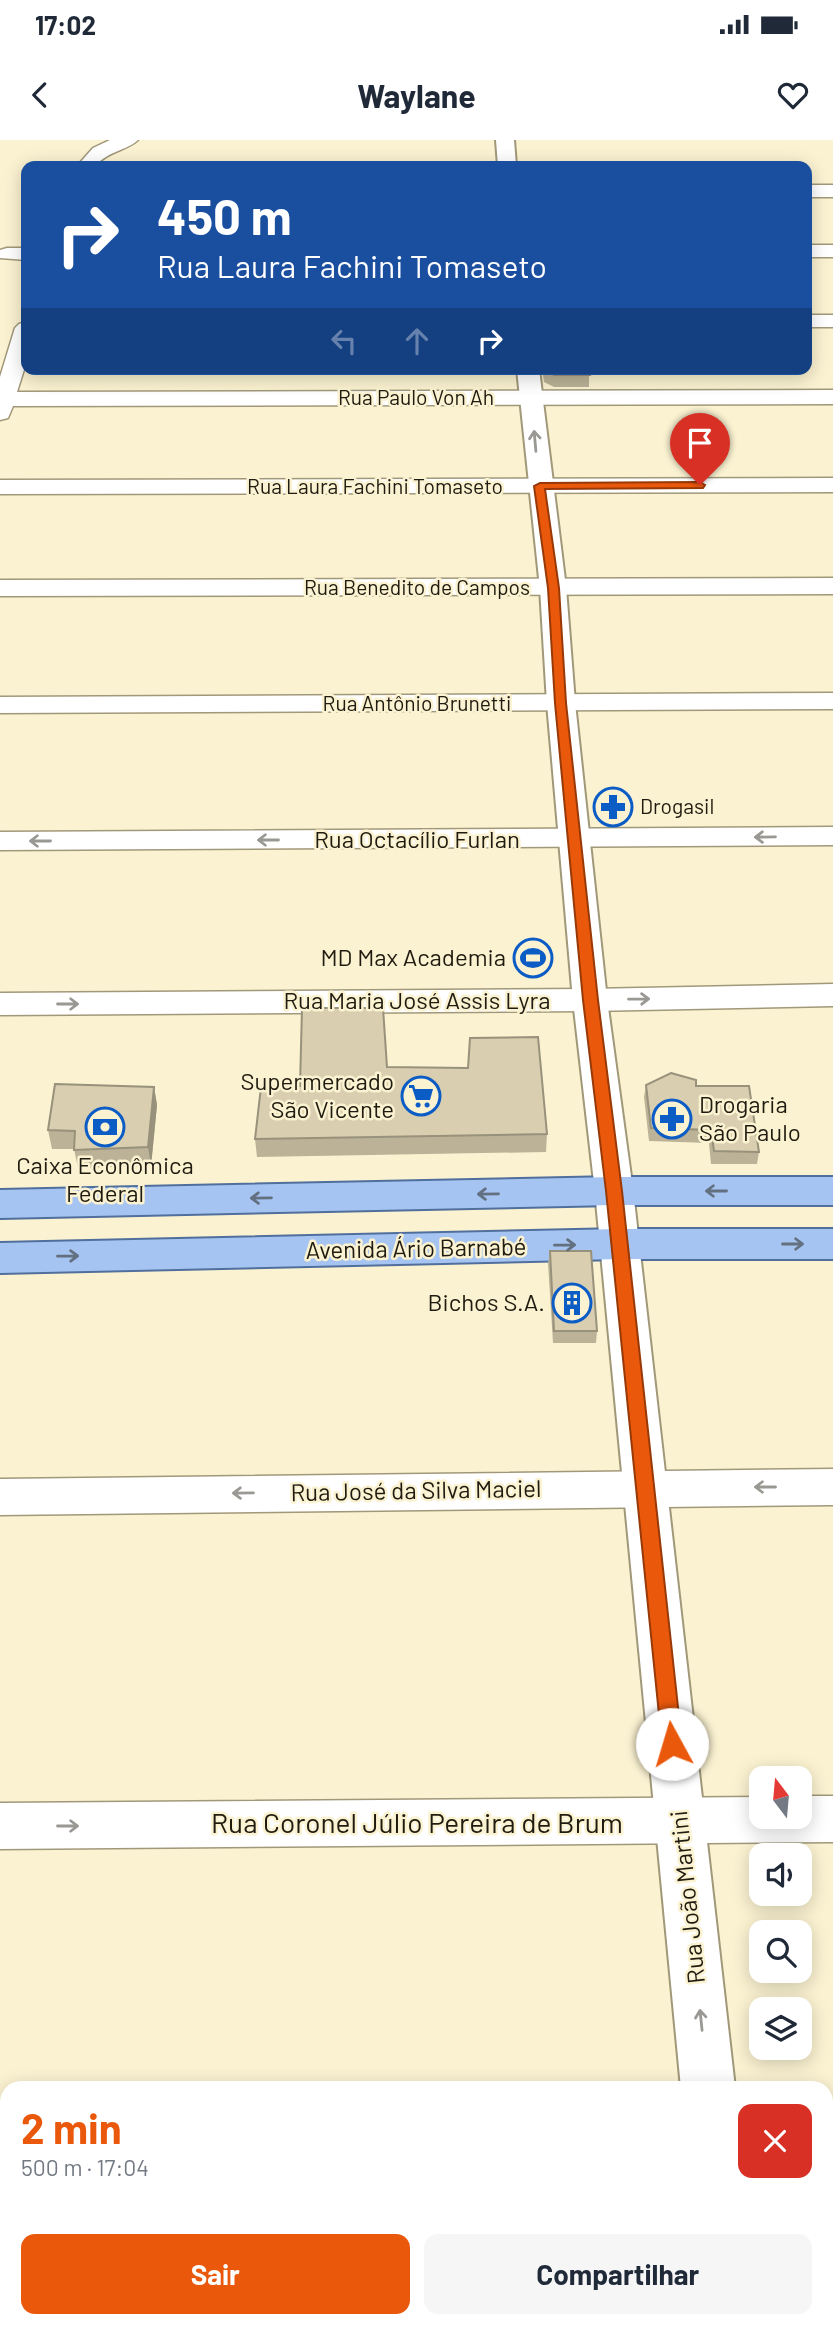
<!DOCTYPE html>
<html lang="pt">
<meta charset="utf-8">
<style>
:root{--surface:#fff;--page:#f6f6f7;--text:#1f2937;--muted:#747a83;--accent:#ea580c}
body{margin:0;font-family:Barlow,sans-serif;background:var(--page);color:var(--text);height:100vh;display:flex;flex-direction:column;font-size:26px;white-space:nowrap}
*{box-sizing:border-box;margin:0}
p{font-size:23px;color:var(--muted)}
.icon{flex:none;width:38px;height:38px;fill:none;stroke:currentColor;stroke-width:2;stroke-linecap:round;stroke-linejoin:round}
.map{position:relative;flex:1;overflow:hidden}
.side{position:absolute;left:0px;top:1941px;width:833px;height:247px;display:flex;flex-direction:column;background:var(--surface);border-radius:21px 21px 0 0;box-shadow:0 4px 18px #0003}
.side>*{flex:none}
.top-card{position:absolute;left:21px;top:21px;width:791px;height:214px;border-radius:14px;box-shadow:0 4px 18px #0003;background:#1a4fa0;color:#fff;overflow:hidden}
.needle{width:46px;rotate:344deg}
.fabs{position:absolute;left:749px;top:1626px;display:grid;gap:14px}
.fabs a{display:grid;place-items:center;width:63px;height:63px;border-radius:14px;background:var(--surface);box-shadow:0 4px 18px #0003;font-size:35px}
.pin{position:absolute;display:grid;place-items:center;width:60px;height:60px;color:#fff;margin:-72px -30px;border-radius:50% 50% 50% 0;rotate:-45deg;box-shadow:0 0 7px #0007}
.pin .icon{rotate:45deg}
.me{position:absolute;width:77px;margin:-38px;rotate:354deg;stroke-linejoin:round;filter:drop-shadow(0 0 5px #0008)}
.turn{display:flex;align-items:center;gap:24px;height:147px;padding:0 21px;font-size:32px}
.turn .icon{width:91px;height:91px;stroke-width:2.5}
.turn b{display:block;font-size:49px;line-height:60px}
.lanes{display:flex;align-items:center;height:66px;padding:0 21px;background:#0003;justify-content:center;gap:35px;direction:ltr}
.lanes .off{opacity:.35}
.round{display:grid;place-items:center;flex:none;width:74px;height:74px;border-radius:14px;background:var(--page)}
.head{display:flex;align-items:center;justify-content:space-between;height:119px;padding:0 21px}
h1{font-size:42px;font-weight:700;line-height:52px;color:var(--accent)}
.action{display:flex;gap:14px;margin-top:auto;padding:14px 21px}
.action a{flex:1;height:80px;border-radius:14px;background:var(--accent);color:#fff;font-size:28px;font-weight:700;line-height:80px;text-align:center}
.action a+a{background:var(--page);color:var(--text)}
.status{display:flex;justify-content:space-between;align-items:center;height:49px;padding:0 35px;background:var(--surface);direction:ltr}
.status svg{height:19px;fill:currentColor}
header{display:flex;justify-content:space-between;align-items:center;height:91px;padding:0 21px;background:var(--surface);font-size:32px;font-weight:700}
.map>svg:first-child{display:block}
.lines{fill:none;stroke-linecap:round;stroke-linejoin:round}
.street-casing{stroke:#a1987a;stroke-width:3}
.secondary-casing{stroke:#a1987a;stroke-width:4}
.primary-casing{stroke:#506f9c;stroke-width:4}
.street{fill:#fff;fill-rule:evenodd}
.secondary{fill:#fff;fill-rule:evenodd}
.primary{fill:#a6c4f1;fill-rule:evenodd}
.wall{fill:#bbb297}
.shaded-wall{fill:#98917b}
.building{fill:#d9cfb0;stroke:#98917b;stroke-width:2}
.oneway{stroke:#9a9893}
.oneway2{stroke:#627080}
.route{fill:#ea580c;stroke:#983908;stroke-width:2}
.labels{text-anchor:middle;stroke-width:5;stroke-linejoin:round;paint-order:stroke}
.far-street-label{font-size:21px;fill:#1f1b10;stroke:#fbf2d1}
.far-poi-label{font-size:21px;fill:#1f1b10;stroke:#fbf2d1;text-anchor:start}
.street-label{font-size:24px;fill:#1f1b10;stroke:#fbf2d1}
.poi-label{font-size:24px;fill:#1f1b10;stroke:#fbf2d1;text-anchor:end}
.near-street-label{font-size:28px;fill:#1f1b10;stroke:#fbf2d1}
</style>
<div class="status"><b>17:02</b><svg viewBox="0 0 49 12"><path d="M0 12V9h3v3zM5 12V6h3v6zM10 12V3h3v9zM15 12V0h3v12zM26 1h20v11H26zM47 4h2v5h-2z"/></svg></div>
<header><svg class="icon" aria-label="back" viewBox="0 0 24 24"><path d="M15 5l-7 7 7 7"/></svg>Waylane<svg class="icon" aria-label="heart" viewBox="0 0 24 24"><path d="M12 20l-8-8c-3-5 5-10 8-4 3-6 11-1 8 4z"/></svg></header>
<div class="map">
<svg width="833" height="2187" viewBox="0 0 833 2187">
<rect width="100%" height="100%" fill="#fbf2d1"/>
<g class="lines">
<defs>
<g id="street">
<path d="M110,0H138C126,11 108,11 95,26H77L93,8Z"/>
<rect x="807" y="45" width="26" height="12"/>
<rect x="807" y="105" width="26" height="12"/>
<polygon points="7,108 26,108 26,120 0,118 0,110"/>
<rect x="807" y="175" width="26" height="12"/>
<polygon points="26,182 26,223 17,252 833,250 833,264 13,266 8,278 0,280 0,237 15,188 19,184"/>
<polygon points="833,338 833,352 0,354 0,340"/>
<polygon points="833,438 833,454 0,456 0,440"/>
<polygon points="833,553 833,569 0,573 0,557"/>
<polygon points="833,687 833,705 0,710 0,692"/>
<polygon points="833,844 833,866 590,871 0,875 0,853 590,849"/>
<polygon points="833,1329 833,1365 0,1375 0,1339"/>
<polygon points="800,1656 833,1656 833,1702 0,1709 0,1663 761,1657 761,1676 800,1676"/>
<rect x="826" y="2061" width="7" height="54"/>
<polygon points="7,2077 7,2131 0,2132 0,2078"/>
</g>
<g id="secondary">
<polygon points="496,0 514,0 516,26 498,26"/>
<polygon points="517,229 539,229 566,448 575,563 607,860 633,1051 735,1948 681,1948 595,1051 573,860 547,563 540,448"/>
<rect x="704" y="2180" width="58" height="7"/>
</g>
<g id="primary">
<polygon points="614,1037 833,1037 833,1065 614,1065 0,1078 0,1050"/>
<polygon points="620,1089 833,1089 833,1119 620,1119 0,1133 0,1103"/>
</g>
</defs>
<use href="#street" class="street-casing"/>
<use href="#secondary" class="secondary-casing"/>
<use href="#primary" class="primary-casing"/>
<use href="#street" class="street"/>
<use href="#secondary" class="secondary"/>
<use href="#primary" class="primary"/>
</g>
<g class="wall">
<polygon points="542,229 589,229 589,247 554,247 544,242"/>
<polygon points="387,927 547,994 546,1012 257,1017 255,999 300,946"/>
<polygon points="646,945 696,946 759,1012 757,1024 711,1024 709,1003 649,1001 644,957"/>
<polygon points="154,947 157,965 151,1026 78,1028 74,1009 52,1009 48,990"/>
<polygon points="550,1111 597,1191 596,1203 553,1203 548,1123"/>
</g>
<polygon class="shaded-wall" points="154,947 157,965 151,1026 148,1007"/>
<g class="building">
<polygon points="545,229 589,229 590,235 554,235"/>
<polygon points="302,868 383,868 387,927 468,928 470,898 538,897 547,994 255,999 261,947 300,946"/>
<polygon points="671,933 696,940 696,946 749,946 759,1012 714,1011 711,990 651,988 646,945"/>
<polygon points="55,944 154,947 148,1007 74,1010 75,991 48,990"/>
<polygon points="550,1111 591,1111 597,1191 554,1191"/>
</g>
<defs><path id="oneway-shaft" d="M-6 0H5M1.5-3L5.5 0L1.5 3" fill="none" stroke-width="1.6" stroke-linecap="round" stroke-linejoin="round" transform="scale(1.75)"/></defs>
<g class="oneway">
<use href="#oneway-shaft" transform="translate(535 301) rotate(-95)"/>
<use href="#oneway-shaft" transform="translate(765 697) rotate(179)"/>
<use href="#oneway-shaft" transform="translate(268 700) rotate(180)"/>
<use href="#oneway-shaft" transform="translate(40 701) rotate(180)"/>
<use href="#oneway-shaft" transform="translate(639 859) rotate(-1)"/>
<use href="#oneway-shaft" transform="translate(68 864)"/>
<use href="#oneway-shaft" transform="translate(765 1347) rotate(180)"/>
<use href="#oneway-shaft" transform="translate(243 1353) rotate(179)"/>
<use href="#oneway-shaft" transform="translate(68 1686)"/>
<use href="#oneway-shaft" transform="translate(701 1880) rotate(-96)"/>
</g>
<g class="oneway2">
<use href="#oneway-shaft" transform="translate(716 1051) rotate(180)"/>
<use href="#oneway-shaft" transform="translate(488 1054) rotate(179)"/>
<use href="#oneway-shaft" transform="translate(261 1058) rotate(179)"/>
<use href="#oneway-shaft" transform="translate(793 1104)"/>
<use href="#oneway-shaft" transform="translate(565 1105) rotate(-1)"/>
<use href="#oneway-shaft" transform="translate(68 1116) rotate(-1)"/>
</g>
<polygon class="route" points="700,342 705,345 703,348 545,349 559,448 566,563 598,860 622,1051 682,1604 679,1611 672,1614 665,1611 662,1604 606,1051 583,860 555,563 548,448 534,346 540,343"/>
<defs>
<symbol id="pharmacy-ring" viewBox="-11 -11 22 22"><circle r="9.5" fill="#fbf2d1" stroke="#0c5cc6" stroke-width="1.5"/><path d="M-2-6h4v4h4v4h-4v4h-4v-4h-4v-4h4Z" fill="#0c5cc6"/></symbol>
<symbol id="stadium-ring" viewBox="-11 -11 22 22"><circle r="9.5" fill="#fbf2d1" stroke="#0c5cc6" stroke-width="1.5"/><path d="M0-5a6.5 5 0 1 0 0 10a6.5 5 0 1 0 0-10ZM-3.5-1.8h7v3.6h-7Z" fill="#0c5cc6"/></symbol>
<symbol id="supermarket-ring" viewBox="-11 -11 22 22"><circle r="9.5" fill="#fbf2d1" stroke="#0c5cc6" stroke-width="1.5"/><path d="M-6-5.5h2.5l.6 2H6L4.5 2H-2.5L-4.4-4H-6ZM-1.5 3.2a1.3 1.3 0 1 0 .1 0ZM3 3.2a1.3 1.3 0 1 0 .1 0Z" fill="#0c5cc6"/></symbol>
<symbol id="bank-ring" viewBox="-11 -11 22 22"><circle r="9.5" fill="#fbf2d1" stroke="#0c5cc6" stroke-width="1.5"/><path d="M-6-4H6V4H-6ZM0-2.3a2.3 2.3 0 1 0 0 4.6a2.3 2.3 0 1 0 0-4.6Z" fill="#0c5cc6"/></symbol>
<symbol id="building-ring" viewBox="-11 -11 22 22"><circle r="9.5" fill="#fbf2d1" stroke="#0c5cc6" stroke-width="1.5"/><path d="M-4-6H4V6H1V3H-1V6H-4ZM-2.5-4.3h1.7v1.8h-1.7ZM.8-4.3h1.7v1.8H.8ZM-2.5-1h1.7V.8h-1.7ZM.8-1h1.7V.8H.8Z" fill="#0c5cc6"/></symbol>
</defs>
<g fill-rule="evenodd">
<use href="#pharmacy-ring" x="591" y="645" width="44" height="44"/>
<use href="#stadium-ring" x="511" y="796" width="44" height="44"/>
<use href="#supermarket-ring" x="399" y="934" width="44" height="44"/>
<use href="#pharmacy-ring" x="650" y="957" width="44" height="44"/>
<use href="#bank-ring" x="83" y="965" width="44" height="44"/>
<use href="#building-ring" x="550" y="1141" width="44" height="44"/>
</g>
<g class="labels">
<g class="far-street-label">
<text x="416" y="265">Rua Paulo Von Ah</text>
<text x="375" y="354">Rua Laura Fachini Tomaseto</text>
<text x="417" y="455">Rua Benedito de Campos</text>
<text x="417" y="571">Rua Antônio Brunetti</text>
</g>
<g class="far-poi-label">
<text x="640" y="674">Drogasil</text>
</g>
<g class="street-label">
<text x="417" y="708">Rua Octacílio Furlan</text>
<text x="417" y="869">Rua Maria José Assis Lyra</text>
<text transform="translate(416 1109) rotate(-1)" y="8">Avenida Ário Barnabé</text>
<text transform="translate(416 1351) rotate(-1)" y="8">Rua José da Silva Maciel</text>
<text transform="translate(688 1757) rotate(-96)" y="8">Rua João Martini</text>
</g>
<g class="poi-label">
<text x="506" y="826">MD Max Academia</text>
<text x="394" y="950">Supermercado<tspan x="394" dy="28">São Vicente</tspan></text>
<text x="699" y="973" text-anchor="start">Drogaria<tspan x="699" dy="28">São Paulo</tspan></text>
<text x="105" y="1034" text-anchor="middle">Caixa Econômica<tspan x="105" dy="28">Federal</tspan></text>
<text x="545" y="1171">Bichos S.A.</text>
</g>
<g class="near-street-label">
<text x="417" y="1693">Rua Coronel Júlio Pereira de Brum</text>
</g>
</g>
</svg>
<div class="fabs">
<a><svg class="needle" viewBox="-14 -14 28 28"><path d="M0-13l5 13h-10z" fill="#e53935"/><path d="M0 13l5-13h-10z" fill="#747a83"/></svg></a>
<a><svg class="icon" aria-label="sound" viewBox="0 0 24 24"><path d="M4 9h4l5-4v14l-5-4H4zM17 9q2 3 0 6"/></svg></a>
<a><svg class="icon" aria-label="search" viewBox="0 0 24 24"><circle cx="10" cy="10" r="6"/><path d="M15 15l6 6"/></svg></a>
<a><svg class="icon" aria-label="layers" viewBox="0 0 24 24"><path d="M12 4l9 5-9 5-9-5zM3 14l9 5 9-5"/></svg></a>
</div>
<div class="pin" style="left:700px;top:345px;background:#d93025"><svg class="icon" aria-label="arrive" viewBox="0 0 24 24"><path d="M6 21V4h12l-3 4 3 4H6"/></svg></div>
<svg class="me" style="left:672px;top:1604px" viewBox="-20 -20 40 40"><circle r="19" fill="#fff"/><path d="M0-13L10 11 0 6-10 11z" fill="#ea580c"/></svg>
<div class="top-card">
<div class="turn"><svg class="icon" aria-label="right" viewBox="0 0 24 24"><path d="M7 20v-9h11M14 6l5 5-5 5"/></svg><div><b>450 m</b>Rua Laura Fachini Tomaseto</div></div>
<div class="lanes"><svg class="icon off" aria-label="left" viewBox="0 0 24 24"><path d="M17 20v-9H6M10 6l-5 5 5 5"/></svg><svg class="icon off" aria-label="ahead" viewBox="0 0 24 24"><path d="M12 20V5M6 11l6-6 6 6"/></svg><svg class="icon" aria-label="right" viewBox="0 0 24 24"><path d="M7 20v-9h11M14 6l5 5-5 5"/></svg></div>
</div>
<section class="side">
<div class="head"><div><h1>2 min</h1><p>500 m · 17:04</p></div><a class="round" style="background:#d93025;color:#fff"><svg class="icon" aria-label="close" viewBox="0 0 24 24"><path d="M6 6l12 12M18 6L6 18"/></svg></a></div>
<div class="action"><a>Sair</a><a>Compartilhar</a></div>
</section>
</div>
